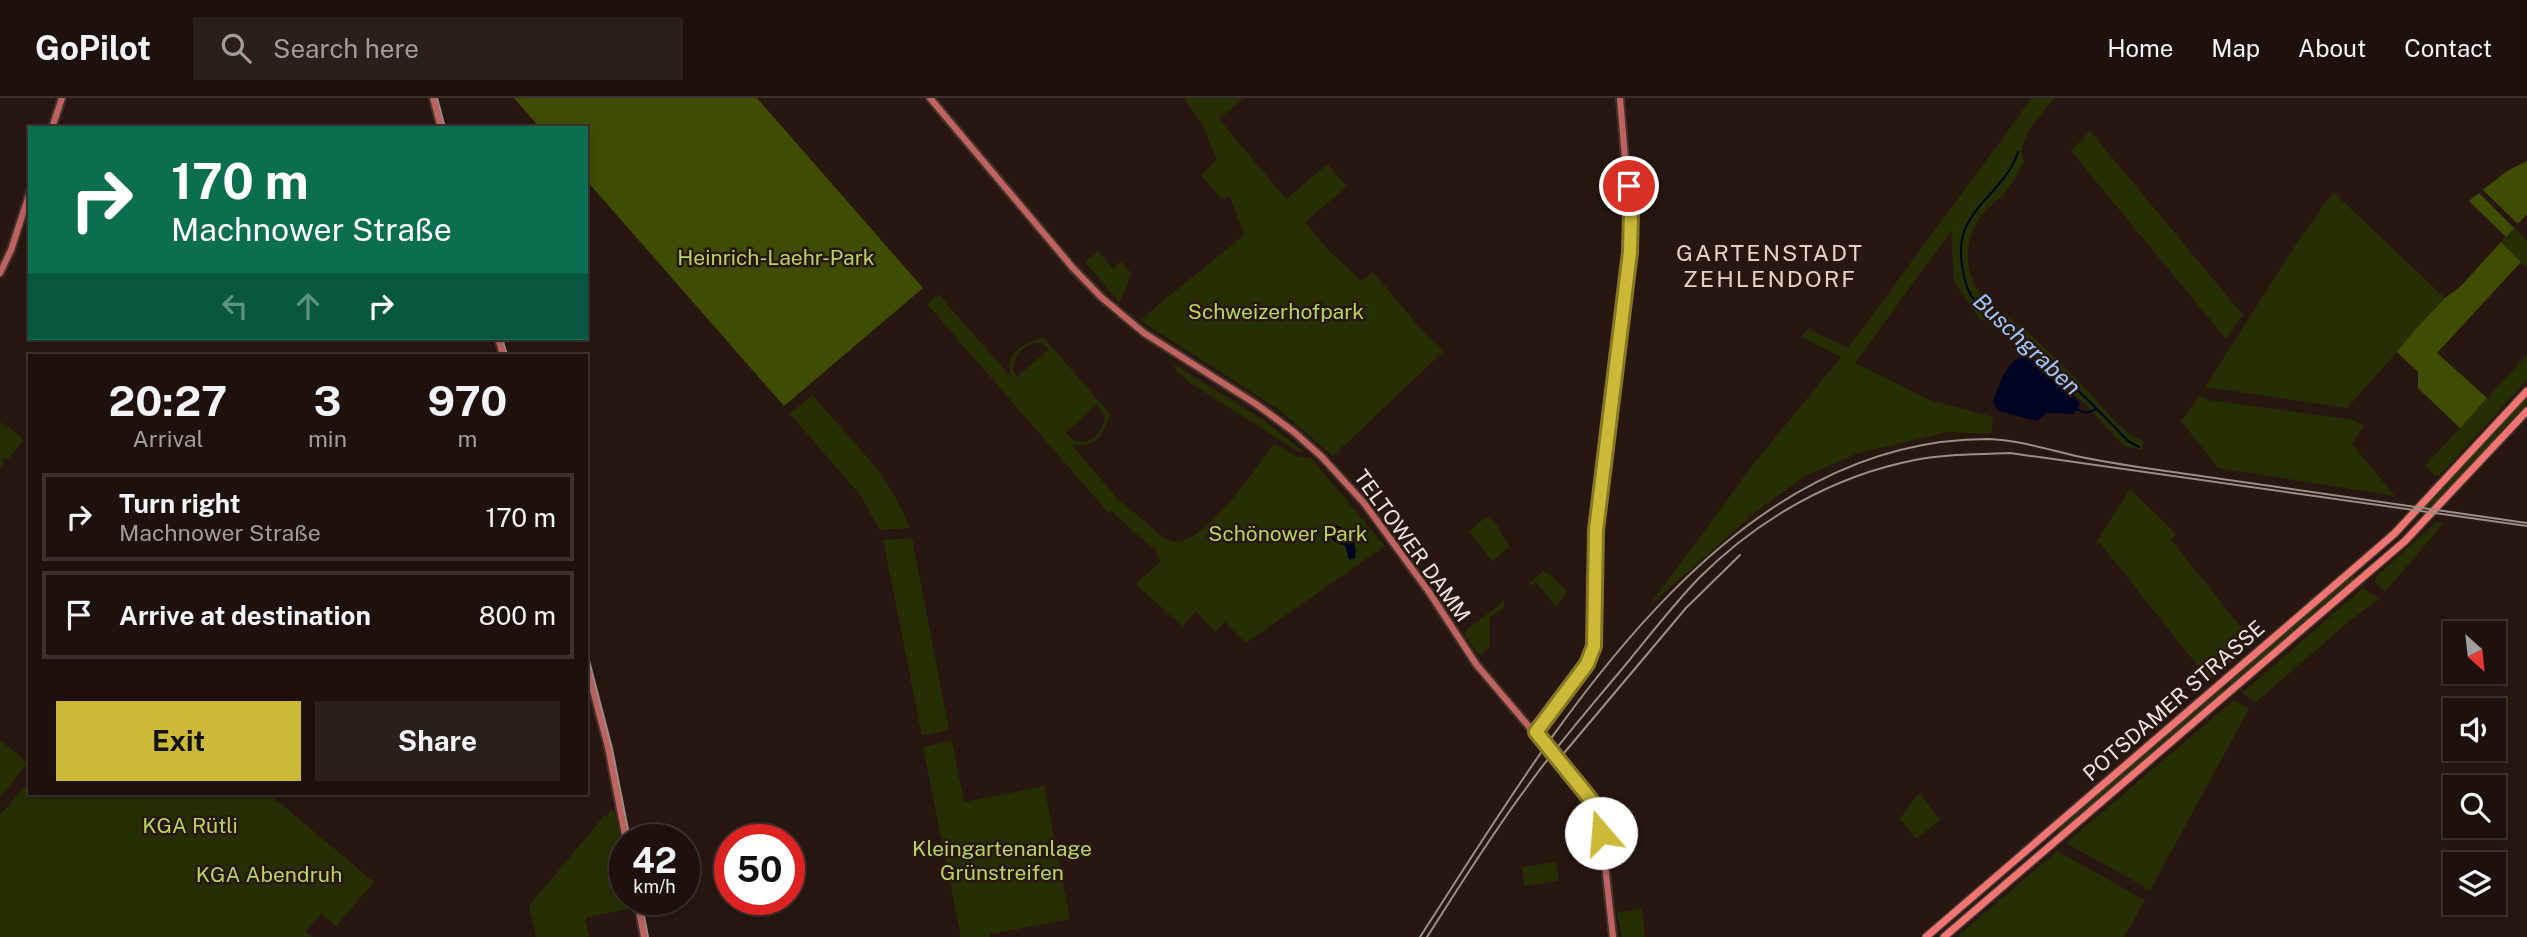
<!DOCTYPE html>
<meta charset="utf-8">
<style>
:root{--surface:#1e110d;--page:#2b1f1b;--text:#f1f3f6;--muted:#a19d9d;--line:#3c312e;--accent:#ccb938}
body{margin:0;font-family:"Public Sans",sans-serif;background:var(--page);color:var(--text);height:100vh;display:flex;flex-direction:column;font-size:26px;white-space:nowrap}
*{box-sizing:border-box;margin:0}
p{font-size:23px;color:var(--muted)}
.icon{flex:none;width:38px;height:38px;fill:none;stroke:currentColor;stroke-width:2;stroke-linecap:round;stroke-linejoin:round}
.map{position:relative;flex:1;overflow:hidden}
.side{position:absolute;left:28px;top:256px;width:560px;height:441px;display:flex;flex-direction:column;background:var(--surface);border-radius:0px;box-shadow:0 4px 10px #0003,0 0 0 2px var(--line)}
.side>*{flex:none}
.top-card{position:absolute;left:28px;top:28px;width:560px;height:214px;border-radius:0px;box-shadow:0 4px 10px #0003,0 0 0 2px var(--line);background:#0b6e4f;color:#fff;overflow:hidden}
.needle{width:46px;rotate:153deg}
.buttons{position:absolute;left:2443px;top:523px;display:grid;gap:14px}
.buttons a{display:grid;place-items:center;width:63px;height:63px;border-radius:0px;background:var(--surface);box-shadow:0 4px 10px #0003,0 0 0 2px var(--line);font-size:35px}
.speed{position:absolute;left:609px;top:726px;display:flex;gap:14px;font-size:35px;font-weight:700;text-align:center}
.speed>*{display:grid;place-content:center;width:91px;height:91px;border-radius:50%;background:var(--surface);box-shadow:0 4px 10px #0003,0 0 0 2px var(--line);line-height:1}
.speed small{font-size:18px;font-weight:400}
.speed .limit{border:10px solid #d22;background:#fff;color:#111}
.pin{position:absolute;display:grid;place-items:center;width:60px;height:60px;color:#fff;margin:-30px;border:4px solid #fff;border-radius:50%;box-shadow:0 2px 7px #0007}
.me{position:absolute;width:77px;margin:-38px;rotate:342deg;stroke-linejoin:round;filter:drop-shadow(0 0 5px #0008)}
.turn{display:flex;align-items:center;gap:24px;height:147px;padding:0 28px;font-size:32px}
.turn .icon{width:91px;height:91px;stroke-width:2.5}
.turn b{display:block;font-size:49px;line-height:60px}
.lanes{display:flex;align-items:center;height:66px;padding:0 28px;background:#0003;justify-content:center;gap:35px;direction:ltr}
.lanes .off{opacity:.35}
.eta{display:flex;justify-content:space-evenly;align-items:center;height:119px;text-align:center}
.eta b{font-size:42px;font-weight:700;line-height:49px}
.button{display:flex;gap:14px;margin-top:auto;padding:14px 28px}
.button a{flex:1;height:80px;border-radius:0px;background:var(--accent);color:#111;font-size:28px;font-weight:700;line-height:80px;text-align:center}
.button a+a{background:var(--page);color:var(--text)}
ul{padding:0;list-style:none}
li{display:flex;align-items:center;gap:21px;height:88px;margin:0 14px 10px;padding:0 14px;border:4px solid var(--line);border-radius:0px}
li div{flex:1}
li b{display:block;font-size:26px}
li em{font-style:normal}
header{display:flex;align-items:center;gap:42px;box-sizing:border-box;height:98px;padding:0 35px;background:var(--surface);border-bottom:2px solid var(--line)}
header strong{font-size:33px}
nav{display:flex;gap:38px;margin-inline-start:auto;font-size:24px}
.search{width:490px;height:63px;background:var(--page);display:flex;align-items:center;gap:18px;box-sizing:border-box;padding:0 24px;border-radius:0px;color:var(--muted);font-size:26px}
.map>svg:first-child{display:block}
.green{fill:#262f04;fill-rule:evenodd}
.forest{fill:#3f4d02}
.water{fill:#000523}
.lines{fill:none;stroke-linecap:round;stroke-linejoin:round}
.stream{stroke:#000523;stroke-width:2}
.secondary-casing{stroke:#44342e;stroke-width:10}
.primary-casing{stroke:#44342e;stroke-width:10}
.secondary{stroke:#c0635f;stroke-width:6}
.primary{stroke:#ee7571;stroke-width:7}
.tram{stroke:#9b8d87;stroke-width:2}
.rail{stroke:#9b8d87;stroke-width:2}
.route-casing{stroke:#857824;stroke-width:18}
.route{stroke:#ccb938;stroke-width:12}
.labels{text-anchor:middle;stroke-width:5;stroke-linejoin:round;paint-order:stroke}
.park-label{font-size:21px;fill:#b9d560;stroke:#281711}
.street-label{font-size:21px;fill:#efe3de;stroke:#281711}
.neighbourhood-label{font-size:23px;letter-spacing:2px;fill:#e7cec6;stroke:#281711}
.water-label{font-size:23px;font-style:italic;fill:#9cc7fc;stroke:#281711}
</style>
<header>
<strong>GoPilot</strong>
<div class="search"><svg class="icon" aria-label="search" viewBox="0 0 24 24"><circle cx="10" cy="10" r="6"/><path d="M15 15l6 6"/></svg>Search here</div>
<nav><a>Home</a><a>Map</a><a>About</a><a>Contact</a></nav>
</header>
<div class="map">
<svg width="2527" height="839" viewBox="0 0 2527 839">
<rect width="100%" height="100%" fill="#281711"/>
<g class="green">
<polygon points="1184,0 1244,0 1219,21 1286,101 1328,66 1347,89 1305,124 1330,154 1361,183 1373,174 1426,237 1444,253 1333,358 1278,311 1140,222 1244,137 1230,98 1221,101 1201,77 1217,62 1203,28"/>
<path d="M2032,0H2054C2041,18 2014,41 2024,65C2018,74 2013,84 2006,93C1998,103 1986,110 1979,121C1960,149 1966,185 1990,207L1986,223L1979,221L1954,183L1951,133L1855,265L1930,302L1993,319L1991,336L1948,334L1859,355L1805,378L1758,412L1649,508L1755,364L1841,259L1801,239L1809,229L1810,232L1848,250Z"/>
<polygon points="2090,33 2243,217 2226,241 2071,53"/>
<polygon points="2333,94 2445,200 2347,310 2205,289 2293,151"/>
<polygon points="2514,130 2527,143 2527,170 2501,144"/>
<polygon points="1098,153 1113,171 1121,163 1131,175 1120,205 1085,164"/>
<path d="M939,197L1011,279C1005,249 1023,249 1043,239L1110,316C1103,336 1097,352 1071,346L1117,400L1164,440C1171,443 1178,445 1185,442C1212,433 1258,369 1274,345L1296,359L1311,360L1385,448L1246,545L1225,524L1215,534L1196,513L1183,528L1135,486L1161,464L1156,453L1111,413L1108,415L1105,411L927,206ZM1035,245H1041L1049,251L1017,279L1013,272C1013,258 1022,249 1035,245ZM1097,306L1105,318C1104,335 1091,347 1074,343L1066,335Z"/>
<path d="M2003,216C2030,234 2061,265 2084,289C2101,306 2119,334 2143,343L2142,352L2124,348L2089,310L2011,238L2000,231Z"/>
<polygon points="2527,257 2527,282 2440,377 2435,377 2425,368"/>
<polygon points="1174,266 1265,323 1304,354 1299,354 1190,285 1177,274"/>
<path d="M812,297C846,337 894,380 909,430L880,432L861,398L790,316Z"/>
<polygon points="2527,297 2527,310 2436,410 2425,409"/>
<polygon points="2199,298 2209,302 2354,322 2364,328 2352,346 2395,398 2218,370 2181,323"/>
<polygon points="0,322 2,328 4,326 6,328 4,331 8,329 24,342 7,362 4,359 2,360 4,366 0,371"/>
<polygon points="2130,391 2176,436 2171,442 2253,544 2209,582 2100,445 2096,445"/>
<path d="M1486,419C1499,424 1503,441 1510,449L1492,463L1469,433Z"/>
<polygon points="2436,424 2443,426 2386,493 2376,486 2375,480"/>
<polygon points="912,440 949,632 922,638 883,442"/>
<polygon points="1544,473 1546,476 1548,474 1567,494 1556,509 1536,484 1530,488 1529,485"/>
<polygon points="2352,476 2357,481 2233,588 2228,584"/>
<polygon points="2363,490 2380,501 2352,521 2256,604 2242,595"/>
<polygon points="1504,503 1504,509 1490,519 1490,549 1481,556 1478,556 1464,536 1465,533"/>
<polygon points="2220,589 2226,593 2062,735 2057,729"/>
<polygon points="2234,602 2249,611 2150,792 2066,745"/>
<polygon points="0,642 28,665 0,699"/>
<polygon points="952,643 964,704 1044,688 1070,821 990,836 990,839 961,839 923,649"/>
<polygon points="30,682 30,695 268,695 374,784 336,828 321,816 305,834 313,839 0,839 0,717"/>
<polygon points="1917,697 1921,697 1940,722 1916,741 1900,721"/>
<polygon points="611,712 615,715 625,765 625,802 632,802 634,810 587,819 585,822 589,839 536,839 529,808 605,717 609,720 607,716"/>
<polygon points="2057,753 2145,802 2124,839 1957,839"/>
<polygon points="1556,764 1559,783 1524,788 1522,769"/>
<polygon points="1642,811 1645,839 1622,839 1617,814"/>
</g>
<g class="forest">
<polygon points="514,0 757,0 923,190 784,308 586,82 586,30 540,30"/>
<polygon points="2527,63 2527,116 2518,126 2483,92 2507,73"/>
<polygon points="2479,95 2514,130 2506,139 2469,103"/>
<polygon points="2501,144 2521,164 2437,255 2487,300 2460,330 2418,290 2418,274 2397,254 2414,233 2445,200 2461,188"/>
</g>
<g class="water">
<path d="M2024,256L2029,257L2075,300L2080,305L2074,316L2047,315L2037,323L1998,313L1993,304C1999,286 2006,265 2024,256Z"/>
<path d="M1336,427C1351,434 1358,444 1355,460L1349,462L1345,447C1336,447 1329,440 1327,431L1329,428Z"/>
</g>
<g class="lines">
<g class="stream">
<path d="M2018,54C2006,90 1973,104 1963,137C1958,154 1963,190 1975,203C1986,215 2002,221 2014,232C2053,268 2091,304 2128,343L2139,349"/>
<polyline points="2076,311 2087,315 2096,311"/>
</g>
<defs>
<g id="secondary">
<polyline points="433,0 441,30"/>
<polyline points="930,0 1073,170 1101,199 1144,235 1256,306 1294,334 1322,359 1364,405 1429,494 1476,566 1591,702 1601,731 1613,839"/>
<polyline points="52,30 62,0"/>
<polyline points="0,175 11,152 30,94"/>
<polyline points="498,240 503,257"/>
<polyline points="586,566 608,649 626,742"/>
<polyline points="1536,634 1587,566 1594,548 1596,432 1631,133 1620,0"/>
<polyline points="637,802 644,839"/>
</g>
<g id="primary">
<polyline points="1926,839 2394,436 2527,293"/>
<polyline points="1944,839 2405,443 2527,313"/>
</g>
</defs>
<use href="#secondary" class="secondary-casing"/>
<use href="#primary" class="primary-casing"/>
<use href="#secondary" class="secondary"/>
<use href="#primary" class="primary"/>
<g class="tram">
<polyline points="1559,661 1686,510 1740,457"/>
<path d="M1427,839C1459,789 1491,737 1527,689C1555,650 1586,614 1617,577C1644,545 1670,510 1699,480C1758,421 1833,378 1915,362C1947,356 1979,356 2010,355L2527,428"/>
</g>
<g class="rail">
<polyline points="437,0 445,30"/>
<polyline points="502,240 507,257"/>
<polyline points="586,551 612,651 630,742"/>
<polyline points="641,802 648,839"/>
<path d="M1420,839C1548,642 1718,341 1988,341C2020,342 2049,352 2081,359C2100,363 2119,366 2138,369L2527,425"/>
</g>
</g>
<g class="lines">
<defs>
<polyline id="route" points="1601,735 1591,702 1536,634 1587,566 1594,548 1596,432 1630,154 1631,113 1629,88"/>
</defs>
<use href="#route" class="route-casing"/>
<use href="#route" class="route"/>
</g>
<g class="labels">
<g class="park-label">
<text x="776" y="167">Heinrich-Laehr-Park</text>
<text x="1276" y="221">Schweizerhofpark</text>
<text x="1288" y="443">Schönower Park</text>
<text x="190" y="735">KGA Rütli</text>
<text x="1002" y="758">Kleingartenanlage<tspan x="1002" dy="24">Grünstreifen</tspan></text>
<text x="269" y="784">KGA Abendruh</text>
</g>
<g class="street-label">
<text transform="translate(1412 448) rotate(54)" y="7">TELTOWER DAMM</text>
<text transform="translate(2174 603) rotate(-41)" y="7">POTSDAMER STRASSE</text>
</g>
<g class="neighbourhood-label">
<text x="1770" y="163">GARTENSTADT<tspan x="1770" dy="26">ZEHLENDORF</tspan></text>
</g>
<g class="water-label">
<text transform="translate(2027 246) rotate(43)" y="8">Buschgraben</text>
</g>
</g>
</svg>
<div class="buttons">
<a><svg class="needle" viewBox="-14 -14 28 28"><path d="M0-13l5 13h-10z" fill="#e53935"/><path d="M0 13l5-13h-10z" fill="#a19d9d"/></svg></a>
<a><svg class="icon" aria-label="sound" viewBox="0 0 24 24"><path d="M4 9h4l5-4v14l-5-4H4zM17 9q2 3 0 6"/></svg></a>
<a><svg class="icon" aria-label="search" viewBox="0 0 24 24"><circle cx="10" cy="10" r="6"/><path d="M15 15l6 6"/></svg></a>
<a><svg class="icon" aria-label="layers" viewBox="0 0 24 24"><path d="M12 4l9 5-9 5-9-5zM3 14l9 5 9-5"/></svg></a>
</div>
<div class="speed"><div>42<small>km/h</small></div><div class="limit">50</div></div>
<div class="pin" style="left:1629px;top:88px;background:#d93025"><svg class="icon" aria-label="arrive" viewBox="0 0 24 24"><path d="M6 21V4h12l-3 4 3 4H6"/></svg></div>
<svg class="me" style="left:1601px;top:735px" viewBox="-20 -20 40 40"><circle r="19" fill="#fff"/><path d="M0-13L10 11 0 6-10 11z" fill="#ccb938"/></svg>
<div class="top-card">
<div class="turn"><svg class="icon" aria-label="right" viewBox="0 0 24 24"><path d="M7 20v-9h11M14 6l5 5-5 5"/></svg><div><b>170 m</b>Machnower Straße</div></div>
<div class="lanes"><svg class="icon off" aria-label="left" viewBox="0 0 24 24"><path d="M17 20v-9H6M10 6l-5 5 5 5"/></svg><svg class="icon off" aria-label="ahead" viewBox="0 0 24 24"><path d="M12 20V5M6 11l6-6 6 6"/></svg><svg class="icon" aria-label="right" viewBox="0 0 24 24"><path d="M7 20v-9h11M14 6l5 5-5 5"/></svg></div>
</div>
<section class="side">
<div class="eta">
<div><b>20:27</b><p>Arrival</p></div>
<div><b>3</b><p>min</p></div>
<div><b>970</b><p>m</p></div>
</div>
<ul>
<li><svg class="icon" aria-label="right" viewBox="0 0 24 24"><path d="M7 20v-9h11M14 6l5 5-5 5"/></svg><div><b>Turn right</b><p>Machnower Straße</p></div><em>170 m</em></li>
<li><svg class="icon" aria-label="arrive" viewBox="0 0 24 24"><path d="M6 21V4h12l-3 4 3 4H6"/></svg><div><b>Arrive at destination</b></div><em>800 m</em></li>
</ul>
<div class="button"><a>Exit</a><a>Share</a></div>
</section>
</div>
